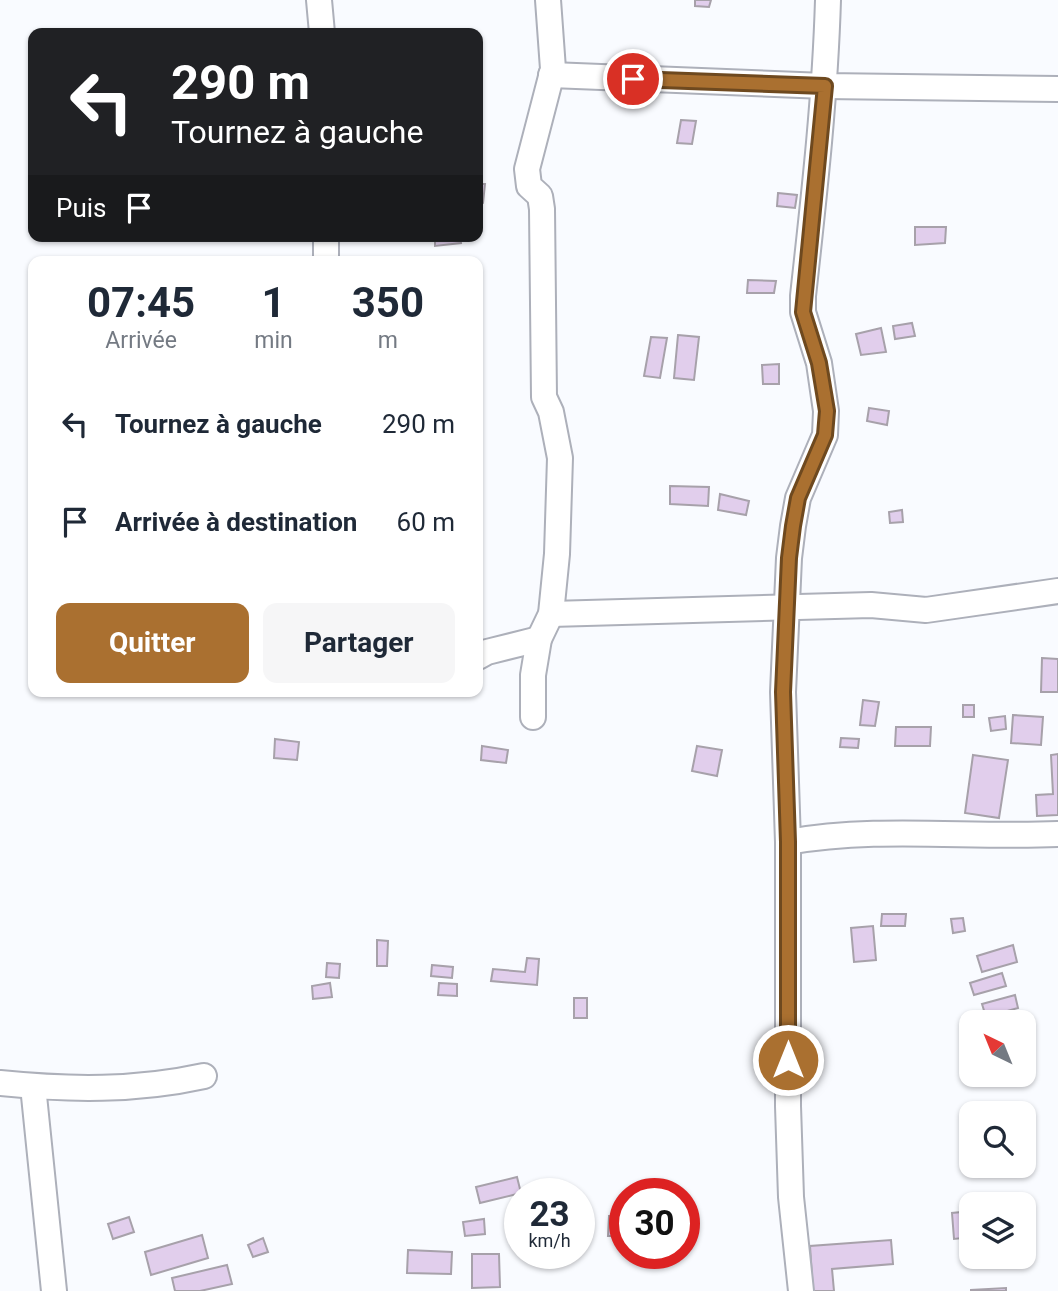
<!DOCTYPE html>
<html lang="fr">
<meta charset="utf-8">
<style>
:root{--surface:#fff;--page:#f6f6f7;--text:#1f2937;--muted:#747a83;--accent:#aa7030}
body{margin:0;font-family:Roboto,sans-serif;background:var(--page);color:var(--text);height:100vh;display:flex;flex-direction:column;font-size:26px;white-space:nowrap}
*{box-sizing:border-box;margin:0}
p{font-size:23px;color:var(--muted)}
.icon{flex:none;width:38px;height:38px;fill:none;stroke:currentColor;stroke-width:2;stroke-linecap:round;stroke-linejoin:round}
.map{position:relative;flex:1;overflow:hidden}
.panel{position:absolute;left:28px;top:256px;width:455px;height:441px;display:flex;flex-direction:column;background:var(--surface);border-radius:14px;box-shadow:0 2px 5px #0004}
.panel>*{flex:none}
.top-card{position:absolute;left:28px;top:28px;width:455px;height:214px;border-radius:14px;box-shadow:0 2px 5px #0004;background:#202124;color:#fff;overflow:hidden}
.needle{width:46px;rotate:317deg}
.controls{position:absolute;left:959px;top:1010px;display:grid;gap:14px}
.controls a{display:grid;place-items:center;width:77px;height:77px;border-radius:14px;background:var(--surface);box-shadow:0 2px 5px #0004;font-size:35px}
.speed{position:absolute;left:504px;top:1178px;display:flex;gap:14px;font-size:35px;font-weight:700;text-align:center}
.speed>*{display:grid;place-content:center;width:91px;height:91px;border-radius:50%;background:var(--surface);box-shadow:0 2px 5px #0004;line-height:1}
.speed small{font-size:18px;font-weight:400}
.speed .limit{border:10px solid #d22;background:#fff;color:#111}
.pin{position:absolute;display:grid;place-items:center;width:60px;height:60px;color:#fff;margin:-30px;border:4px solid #fff;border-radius:50%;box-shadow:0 2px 7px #0007}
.me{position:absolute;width:77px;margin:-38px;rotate:0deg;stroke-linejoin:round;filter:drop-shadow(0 0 5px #0008)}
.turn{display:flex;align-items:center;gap:24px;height:147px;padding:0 28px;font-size:32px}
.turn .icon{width:91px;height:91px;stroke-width:2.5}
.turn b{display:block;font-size:49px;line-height:60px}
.then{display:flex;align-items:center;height:66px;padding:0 28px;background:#0003;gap:14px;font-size:26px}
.eta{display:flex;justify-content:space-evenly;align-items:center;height:119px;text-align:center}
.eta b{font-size:42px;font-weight:700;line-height:49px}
.cta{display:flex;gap:14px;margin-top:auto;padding:14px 28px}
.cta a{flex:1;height:80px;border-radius:14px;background:var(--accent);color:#fff;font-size:28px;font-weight:700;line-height:80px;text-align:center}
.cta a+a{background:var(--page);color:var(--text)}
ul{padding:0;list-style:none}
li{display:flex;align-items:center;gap:21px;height:98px;padding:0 28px}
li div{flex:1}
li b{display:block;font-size:26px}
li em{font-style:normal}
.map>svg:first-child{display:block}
.building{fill:#e1ceec;stroke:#a7a1aa;stroke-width:2}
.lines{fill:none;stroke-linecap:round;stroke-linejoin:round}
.minor-casing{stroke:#adb0ba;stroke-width:28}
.minor{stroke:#fff;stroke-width:24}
.route-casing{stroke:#6e491f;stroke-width:18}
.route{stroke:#aa7030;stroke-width:12}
</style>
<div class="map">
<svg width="1058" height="1291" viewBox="0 0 1058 1291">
<rect width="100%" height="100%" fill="#f9fbff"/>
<g class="building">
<polygon points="695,0 711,0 709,7 695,6"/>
<polygon points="681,120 696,121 692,144 677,143"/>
<polygon points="478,184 485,184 483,203 478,204"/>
<polygon points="778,193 797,195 795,208 777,206"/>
<polygon points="915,227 946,227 945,243 915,245"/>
<polygon points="435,236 460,236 461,243 435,246"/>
<polygon points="748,280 776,281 774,293 747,293"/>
<polygon points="912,323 915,336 895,339 893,326"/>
<polygon points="881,328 886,352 861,355 856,334"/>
<polygon points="678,335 699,337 694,380 674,378"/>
<polygon points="651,337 667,338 660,378 644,376"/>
<polygon points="779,364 779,384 763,384 762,365"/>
<polygon points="869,408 889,411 887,425 867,421"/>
<polygon points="670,486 709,487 708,506 670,504"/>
<polygon points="720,494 749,501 746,515 718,510"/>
<polygon points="902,510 903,522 890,523 889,512"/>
<polygon points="1042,658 1058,659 1058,692 1041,692"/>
<polygon points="863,700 879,702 875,726 860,725"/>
<rect x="963" y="705" width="11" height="12"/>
<polygon points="1013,715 1043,717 1041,745 1011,743"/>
<polygon points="1005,716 1006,729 991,731 989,718"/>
<polygon points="896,727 931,727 930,746 895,746"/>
<polygon points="841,738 859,739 858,748 840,747"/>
<polygon points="275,739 299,742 297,760 274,758"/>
<polygon points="482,746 508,750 506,763 481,760"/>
<polygon points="697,746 722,750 717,776 692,771"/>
<polygon points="1058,754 1058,815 1037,816 1036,795 1053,794 1051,755"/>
<polygon points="973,755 1008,760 999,818 965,813"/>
<polygon points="882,914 906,914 905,926 881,926"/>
<polygon points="963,918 965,931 953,933 951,919"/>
<polygon points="873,926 876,960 854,962 851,928"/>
<polygon points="377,940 388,941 387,966 377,966"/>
<polygon points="1013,945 1017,962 982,972 977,956"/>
<polygon points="527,958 539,959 537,985 491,981 493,969 525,972"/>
<polygon points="327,963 340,964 339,978 326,977"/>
<polygon points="432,965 453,967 452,978 431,976"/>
<polygon points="1002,973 1006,986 974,995 970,983"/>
<polygon points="330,983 332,997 313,999 312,986"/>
<polygon points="439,983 457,984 457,996 438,995"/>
<polygon points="1015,995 1018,1008 986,1017 982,1004"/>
<rect x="574" y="998" width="13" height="20"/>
<polygon points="517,1177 521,1193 480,1203 476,1187"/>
<polygon points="971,1211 971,1237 954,1239 952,1213"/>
<polygon points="609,1216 625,1216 625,1236 608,1236"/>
<polygon points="129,1217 134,1232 113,1239 108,1224"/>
<polygon points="484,1219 485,1234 465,1236 463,1222"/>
<polygon points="202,1235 208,1258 151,1275 145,1252"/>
<polygon points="263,1238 268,1252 253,1257 248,1245"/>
<polygon points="891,1240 893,1264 832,1269 834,1291 813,1291 810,1246"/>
<polygon points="408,1250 452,1252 451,1274 407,1273"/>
<polygon points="472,1254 499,1254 500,1287 472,1288"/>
<polygon points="227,1265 232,1284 200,1291 175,1291 172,1278"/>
<polygon points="1006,1288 1006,1291 971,1291 971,1290"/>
</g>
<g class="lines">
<defs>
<g id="minor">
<polyline points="319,0 322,33"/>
<polyline points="551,75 825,86 1058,89"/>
<polyline points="326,236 326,261"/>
<polyline points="551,614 871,605 926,610 1058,591"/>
<polyline points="478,657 487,652 539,639"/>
<polyline points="533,717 533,675 539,639 551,614 557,554 560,458 551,412 544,397 542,209 540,196 529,186 527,169 553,69 548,0"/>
<path d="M788,842C877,826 968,838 1058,834"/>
<path d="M0,1083C69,1090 136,1091 204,1076"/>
<polyline points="33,1086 54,1291"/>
<path d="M801,1291L791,1197L788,1106V842L783,692L789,558L793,526L798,498L825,435L826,411L819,363L803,312V296C814,196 825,100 828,0"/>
</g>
</defs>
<use href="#minor" class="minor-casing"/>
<use href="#minor" class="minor"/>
</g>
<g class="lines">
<defs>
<polyline id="route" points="633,79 825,86 803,312 819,363 827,411 825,435 798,498 793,526 789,558 783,692 788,842 788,1060"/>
</defs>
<use href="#route" class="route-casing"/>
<use href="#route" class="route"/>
</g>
</svg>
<div class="controls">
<a><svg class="needle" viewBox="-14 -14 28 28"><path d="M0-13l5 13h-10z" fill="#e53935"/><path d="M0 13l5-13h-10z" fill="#747a83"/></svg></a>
<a><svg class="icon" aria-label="search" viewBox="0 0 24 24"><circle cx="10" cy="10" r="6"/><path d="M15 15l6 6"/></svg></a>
<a><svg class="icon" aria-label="layers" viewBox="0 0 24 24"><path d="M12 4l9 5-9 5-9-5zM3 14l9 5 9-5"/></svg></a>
</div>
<div class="speed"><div>23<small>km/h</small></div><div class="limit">30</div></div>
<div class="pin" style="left:633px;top:79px;background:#d93025"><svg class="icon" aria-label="arrive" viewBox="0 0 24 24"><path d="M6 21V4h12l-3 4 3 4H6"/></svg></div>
<svg class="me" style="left:788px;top:1060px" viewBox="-20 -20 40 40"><circle r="17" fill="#aa7030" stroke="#fff" stroke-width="3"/><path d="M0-11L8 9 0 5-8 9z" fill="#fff"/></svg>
<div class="top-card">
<div class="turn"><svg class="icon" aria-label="left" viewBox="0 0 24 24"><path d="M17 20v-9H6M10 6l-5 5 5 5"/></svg><div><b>290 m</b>Tournez à gauche</div></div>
<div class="then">Puis<svg class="icon" aria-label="arrive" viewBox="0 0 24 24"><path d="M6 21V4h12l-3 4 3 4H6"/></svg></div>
</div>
<section class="panel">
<div class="eta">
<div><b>07:45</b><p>Arrivée</p></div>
<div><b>1</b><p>min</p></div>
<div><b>350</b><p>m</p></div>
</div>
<ul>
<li><svg class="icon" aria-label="left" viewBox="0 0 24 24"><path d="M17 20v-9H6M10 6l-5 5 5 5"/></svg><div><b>Tournez à gauche</b></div><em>290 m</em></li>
<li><svg class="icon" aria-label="arrive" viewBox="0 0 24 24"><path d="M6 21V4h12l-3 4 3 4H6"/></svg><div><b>Arrivée à destination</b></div><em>60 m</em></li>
</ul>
<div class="cta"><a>Quitter</a><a>Partager</a></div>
</section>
</div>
